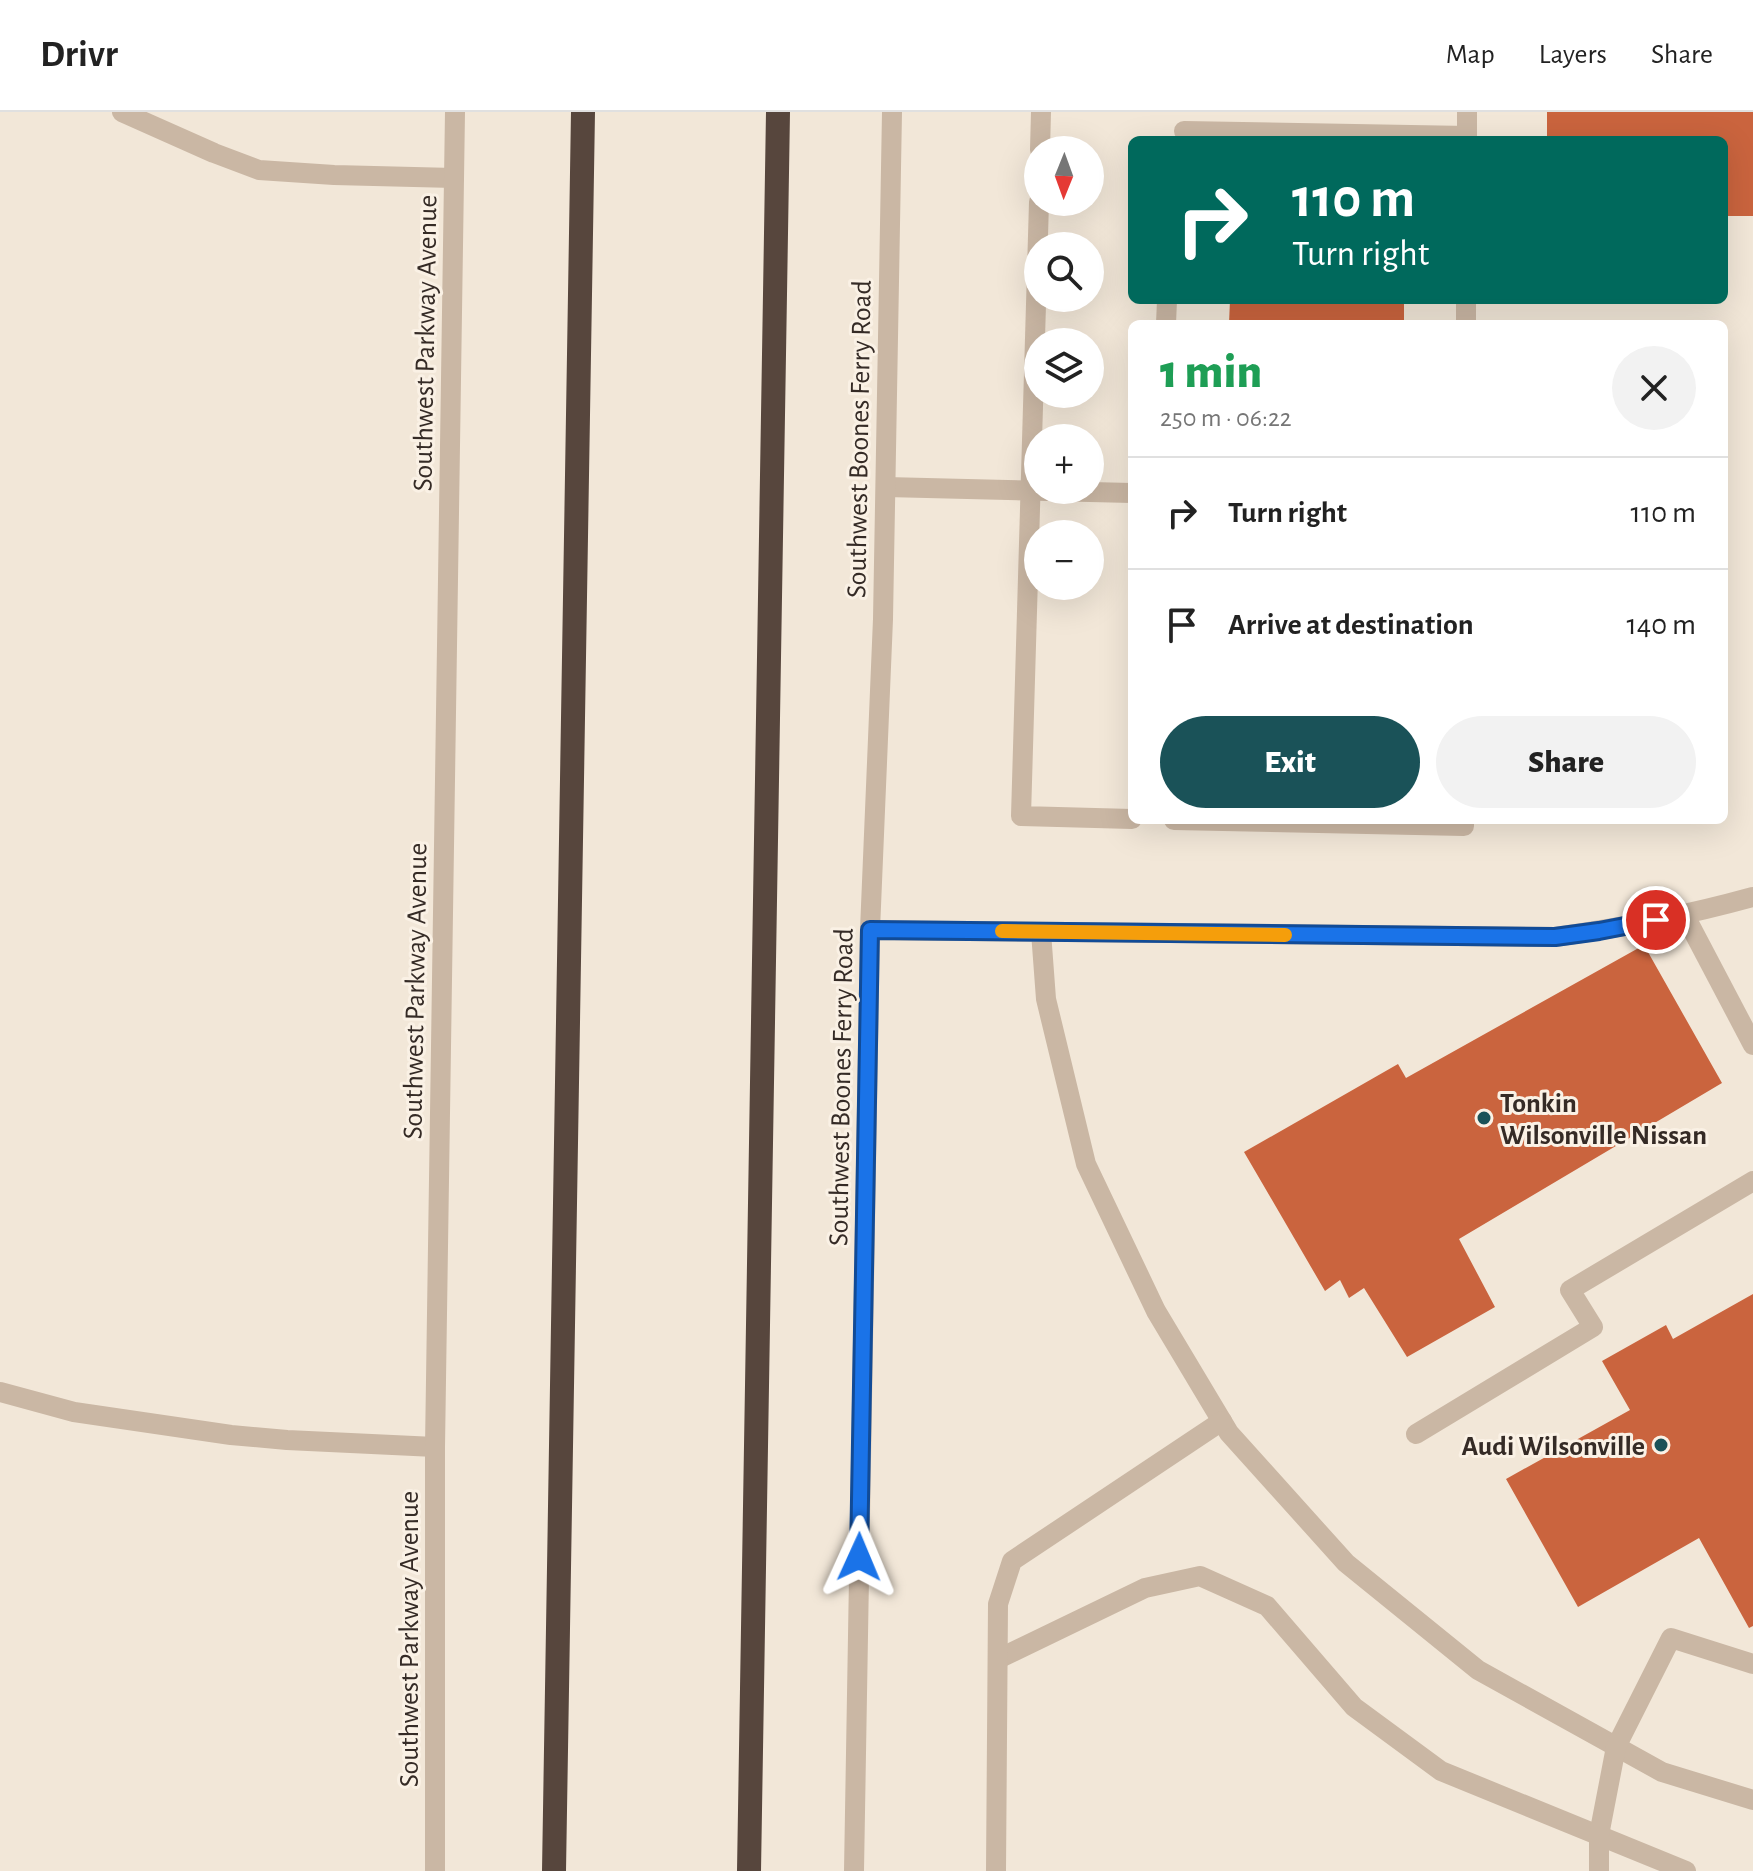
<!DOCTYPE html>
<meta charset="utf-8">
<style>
:root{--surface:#fff;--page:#f2f2f2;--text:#222;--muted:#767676;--line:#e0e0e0;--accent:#1a5258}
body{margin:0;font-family:"Alegreya Sans",sans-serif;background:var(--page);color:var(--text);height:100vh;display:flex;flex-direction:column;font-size:30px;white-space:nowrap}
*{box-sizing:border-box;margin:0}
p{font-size:26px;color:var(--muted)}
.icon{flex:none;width:44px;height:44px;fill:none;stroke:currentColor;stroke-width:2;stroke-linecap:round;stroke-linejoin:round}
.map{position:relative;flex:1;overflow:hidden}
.side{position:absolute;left:1128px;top:208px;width:600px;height:504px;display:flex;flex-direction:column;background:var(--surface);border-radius:12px;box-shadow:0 8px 32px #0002}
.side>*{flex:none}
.guide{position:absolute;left:1128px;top:24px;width:600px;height:168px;border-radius:12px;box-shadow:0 8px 32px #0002;background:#00695c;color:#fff;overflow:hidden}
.needle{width:52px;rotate:181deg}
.tools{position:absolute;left:1024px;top:24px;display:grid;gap:16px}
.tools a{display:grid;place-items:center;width:80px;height:80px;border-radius:50%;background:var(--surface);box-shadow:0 8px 32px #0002;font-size:40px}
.pin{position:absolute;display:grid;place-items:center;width:68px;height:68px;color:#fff;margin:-34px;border:4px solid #fff;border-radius:50%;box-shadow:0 2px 8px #0007}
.me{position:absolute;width:88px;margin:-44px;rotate:1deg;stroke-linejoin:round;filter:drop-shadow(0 0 6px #0008)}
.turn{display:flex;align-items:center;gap:28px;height:168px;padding:0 32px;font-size:36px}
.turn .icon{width:104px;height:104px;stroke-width:2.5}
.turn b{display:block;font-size:56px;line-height:68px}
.round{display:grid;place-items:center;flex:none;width:84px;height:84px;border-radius:42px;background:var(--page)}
.head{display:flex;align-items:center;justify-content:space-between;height:136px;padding:0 32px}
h1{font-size:48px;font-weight:800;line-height:60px;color:#1e9e55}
.button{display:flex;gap:16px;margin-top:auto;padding:16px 32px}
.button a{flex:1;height:92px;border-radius:48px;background:var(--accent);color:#fff;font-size:32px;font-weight:800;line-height:92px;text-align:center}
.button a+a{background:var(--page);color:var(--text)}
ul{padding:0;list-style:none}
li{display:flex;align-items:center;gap:24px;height:112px;padding:0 32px;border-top:2px solid var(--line)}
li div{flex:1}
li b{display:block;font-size:30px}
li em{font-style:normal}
header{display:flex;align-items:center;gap:48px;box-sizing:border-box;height:112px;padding:0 40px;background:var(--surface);border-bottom:2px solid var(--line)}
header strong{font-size:38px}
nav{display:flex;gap:44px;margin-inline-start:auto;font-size:28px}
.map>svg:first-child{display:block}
.building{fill:#ca643e}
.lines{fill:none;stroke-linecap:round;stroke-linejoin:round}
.minor{stroke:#cab7a4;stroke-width:20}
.highway{stroke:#57463d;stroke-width:24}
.route-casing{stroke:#114b97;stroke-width:20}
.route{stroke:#1a73e8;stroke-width:14}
.slow{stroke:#f59e0b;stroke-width:14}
.poi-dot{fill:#1a5258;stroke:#faf1e5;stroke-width:3}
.labels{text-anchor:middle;stroke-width:6;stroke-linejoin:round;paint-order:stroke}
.street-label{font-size:28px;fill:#352b26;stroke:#faf1e5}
.poi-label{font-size:28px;font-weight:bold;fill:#352b26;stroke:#faf1e5;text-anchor:start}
</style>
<header>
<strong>Drivr</strong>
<nav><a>Map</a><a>Layers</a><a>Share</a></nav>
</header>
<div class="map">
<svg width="1753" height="1759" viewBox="0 0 1753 1759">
<rect width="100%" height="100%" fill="#f2e7d8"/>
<g class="building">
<polygon points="1547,0 1753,0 1753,104 1724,104 1724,28 1547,28"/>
<polygon points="1230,188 1404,188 1404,212 1229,212"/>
<polygon points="1644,833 1722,971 1459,1127 1495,1195 1407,1245 1364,1176 1349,1186 1340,1168 1325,1179 1244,1040 1398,952 1406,966"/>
<polygon points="1753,1182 1753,1514 1749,1516 1699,1426 1578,1495 1506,1367 1630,1298 1602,1249 1666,1213 1673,1227"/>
</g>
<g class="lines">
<g class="minor">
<polyline points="122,0 214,41 259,58 334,63 454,66"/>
<polyline points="1184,19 1467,24"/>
<polyline points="1467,28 1467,0"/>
<polyline points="1040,38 1041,0"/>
<polyline points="1039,90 1021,704 1132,707"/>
<polyline points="1166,212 1167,188"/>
<polyline points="1466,212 1466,188"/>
<polyline points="886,375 1132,381"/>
<polyline points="1174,708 1464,714 1464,708"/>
<polyline points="1684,802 1753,933"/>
<path d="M870,818L1555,825C1622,816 1688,803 1753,785"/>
<polyline points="1041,820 1046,887 1086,1052 1156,1199 1229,1321 1346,1451 1478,1558 1662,1660 1753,1688"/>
<polyline points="0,1280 74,1300 231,1323 287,1328 435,1335"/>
<polyline points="1416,1322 1593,1215 1570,1178 1753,1069"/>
<polyline points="998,1547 1145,1476 1200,1464 1267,1494 1354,1595 1441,1659 1686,1759"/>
<polyline points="435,1759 435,1335 455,0"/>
<polyline points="854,1759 870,818 883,507 892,0"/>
<polyline points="996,1759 998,1492 1012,1449 1222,1309"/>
<polyline points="1599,1759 1599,1723 1616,1635 1671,1526 1753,1552"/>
</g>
<g class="highway">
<polyline points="554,1759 583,0"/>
<polyline points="749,1759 778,0"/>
</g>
</g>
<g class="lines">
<defs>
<polyline id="route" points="859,1445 870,818 1555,825 1599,819 1656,808"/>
</defs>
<use href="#route" class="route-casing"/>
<use href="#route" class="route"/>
<polyline class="slow" points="1002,819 1285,823"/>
</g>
<g class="poi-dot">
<circle cx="1484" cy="1006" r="8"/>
<circle cx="1661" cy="1333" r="8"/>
</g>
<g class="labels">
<g class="street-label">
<text transform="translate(424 231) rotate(-89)" y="10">Southwest Parkway Avenue</text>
<text transform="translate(858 327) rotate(-89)" y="10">Southwest Boones Ferry Road</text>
<text transform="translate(414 879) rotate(-89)" y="10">Southwest Parkway Avenue</text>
<text transform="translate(840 975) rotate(-89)" y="10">Southwest Boones Ferry Road</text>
<text transform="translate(408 1527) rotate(-90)" y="10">Southwest Parkway Avenue</text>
</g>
<g class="poi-label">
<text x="1500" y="1000">Tonkin<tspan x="1500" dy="32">Wilsonville Nissan</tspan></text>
<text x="1645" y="1343" text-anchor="end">Audi Wilsonville</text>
</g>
</g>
</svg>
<div class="tools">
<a><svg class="needle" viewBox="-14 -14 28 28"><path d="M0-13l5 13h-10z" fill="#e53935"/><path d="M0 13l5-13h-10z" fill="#767676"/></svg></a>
<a><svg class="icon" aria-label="search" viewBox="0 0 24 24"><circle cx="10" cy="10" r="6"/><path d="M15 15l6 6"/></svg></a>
<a><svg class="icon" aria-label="layers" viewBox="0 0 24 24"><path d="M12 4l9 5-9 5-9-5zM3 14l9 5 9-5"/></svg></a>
<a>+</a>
<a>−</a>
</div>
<div class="pin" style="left:1656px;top:808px;background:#d93025"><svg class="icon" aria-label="arrive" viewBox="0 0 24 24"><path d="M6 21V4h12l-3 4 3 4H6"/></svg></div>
<svg class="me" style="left:859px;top:1445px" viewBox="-20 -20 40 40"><path d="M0-17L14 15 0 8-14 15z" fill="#1a73e8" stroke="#fff" stroke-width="4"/></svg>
<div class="guide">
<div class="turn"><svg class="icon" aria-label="right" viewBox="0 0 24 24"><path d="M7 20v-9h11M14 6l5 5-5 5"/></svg><div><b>110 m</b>Turn right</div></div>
</div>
<section class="side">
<div class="head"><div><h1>1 min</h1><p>250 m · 06:22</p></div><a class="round"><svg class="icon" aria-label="close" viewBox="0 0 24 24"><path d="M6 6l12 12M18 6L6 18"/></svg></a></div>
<ul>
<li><svg class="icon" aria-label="right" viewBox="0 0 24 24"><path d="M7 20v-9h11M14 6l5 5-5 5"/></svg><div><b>Turn right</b></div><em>110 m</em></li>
<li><svg class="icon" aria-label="arrive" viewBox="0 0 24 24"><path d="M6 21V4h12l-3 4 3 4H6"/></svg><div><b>Arrive at destination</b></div><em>140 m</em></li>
</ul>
<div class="button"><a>Exit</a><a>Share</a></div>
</section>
</div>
